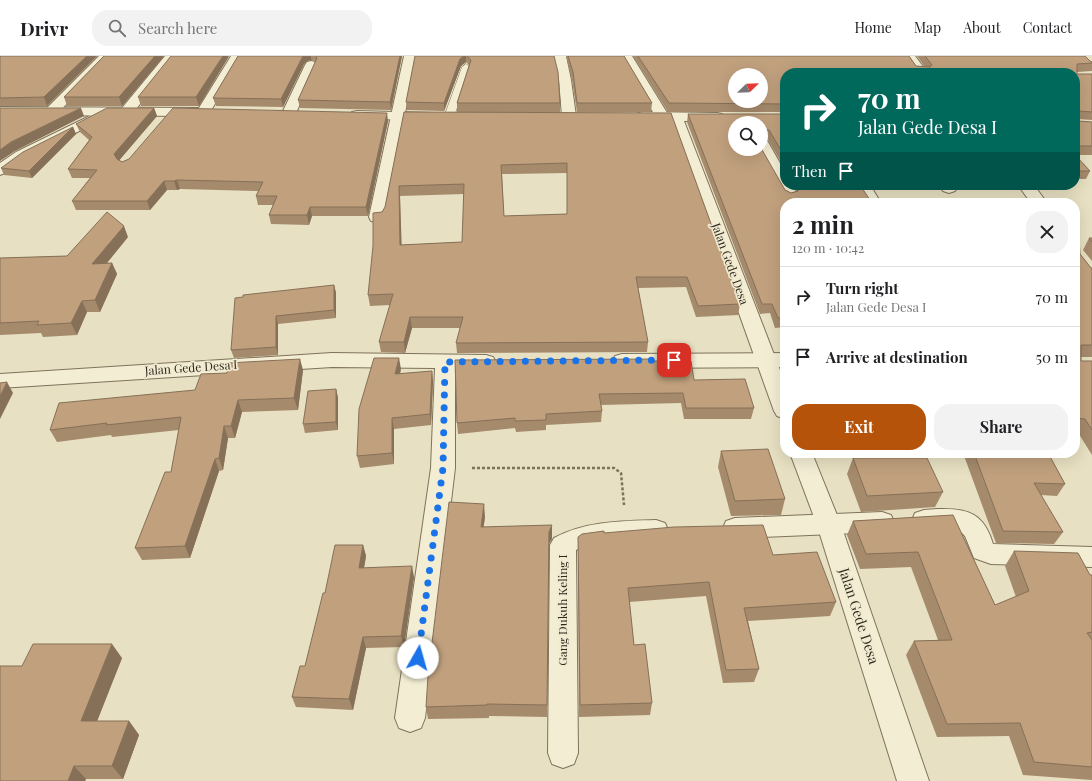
<!DOCTYPE html>
<meta charset="utf-8">
<style>
:root{--surface:#fff;--page:#f2f2f2;--text:#202124;--muted:#757577;--line:#e0e0e0;--accent:#b45309}
body{margin:0;font-family:"Playfair Display",serif;background:var(--page);color:var(--text);height:100vh;display:flex;flex-direction:column;font-size:15px;white-space:nowrap}
*{box-sizing:border-box;margin:0}
p{font-size:13px;color:var(--muted)}
.icon{flex:none;width:22px;height:22px;fill:none;stroke:currentColor;stroke-width:2;stroke-linecap:round;stroke-linejoin:round}
.map{position:relative;flex:1;overflow:hidden}
.panel{position:absolute;left:780px;top:142px;width:300px;height:260px;display:flex;flex-direction:column;background:var(--surface);border-radius:16px;box-shadow:0 4px 16px #0002}
.panel>*{flex:none}
.top-card{position:absolute;left:780px;top:12px;width:300px;height:122px;border-radius:16px;box-shadow:0 4px 16px #0002;background:#00695c;color:#fff;overflow:hidden}
.needle{width:26px;rotate:67deg}
.controls{position:absolute;left:728px;top:12px;display:grid;gap:8px}
.controls a{display:grid;place-items:center;width:40px;height:40px;border-radius:50%;background:var(--surface);box-shadow:0 4px 16px #0002;font-size:20px}
.pin{position:absolute;display:grid;place-items:center;width:34px;height:34px;color:#fff;margin:-17px;border-radius:8px;box-shadow:0 2px 6px #0006}
.me{position:absolute;width:44px;margin:-22px;rotate:7deg;stroke-linejoin:round;filter:drop-shadow(0 0 3px #0008)}
.turn{display:flex;align-items:center;gap:14px;height:84px;padding:0 12px;font-size:18px}
.turn .icon{width:52px;height:52px;stroke-width:2.5}
.turn b{display:block;font-size:28px;line-height:34px}
.then{display:flex;align-items:center;height:38px;padding:0 12px;background:#0003;gap:8px;font-size:15px}
.round{display:grid;place-items:center;flex:none;width:42px;height:42px;border-radius:16px;background:var(--page)}
.headline{display:flex;align-items:center;justify-content:space-between;height:68px;padding:0 12px}
h1{font-size:24px;font-weight:700;line-height:30px}
.button{display:flex;gap:8px;margin-top:auto;padding:8px 12px}
.button a{flex:1;height:46px;border-radius:16px;background:var(--accent);color:#fff;font-size:16px;font-weight:700;line-height:46px;text-align:center}
.button a+a{background:var(--page);color:var(--text)}
ul{padding:0;list-style:none}
li{display:flex;align-items:center;gap:12px;height:60px;padding:0 12px;border-top:1px solid var(--line)}
li div{flex:1}
li b{display:block;font-size:15px}
li em{font-style:normal}
header{display:flex;align-items:center;gap:24px;box-sizing:border-box;height:56px;padding:0 20px;background:var(--surface);border-bottom:1px solid var(--line)}
header strong{font-size:19px}
nav{display:flex;gap:22px;margin-inline-start:auto;font-size:14px}
.search{width:280px;height:36px;background:var(--page);display:flex;align-items:center;gap:10px;box-sizing:border-box;padding:0 14px;border-radius:16px;color:var(--muted);font-size:15px}
.map>svg:first-child{display:block}
.lines{fill:none;stroke-linecap:round;stroke-linejoin:round}
.service-casing{stroke:#7f725c;stroke-width:1}
.minor-casing{stroke:#7f725c;stroke-width:2}
.tertiary-casing{stroke:#7f725c;stroke-width:2}
.path{stroke:#7f725c;stroke-width:2.5;stroke-dasharray:3 2;stroke-linecap:butt}
.service{fill:#f3edd4;fill-rule:evenodd}
.minor{fill:#f3edd4;fill-rule:evenodd}
.tertiary{fill:#f3edd4;fill-rule:evenodd}
.wall{fill:#a58a6c;fill-rule:evenodd}
.shaded-wall{fill:#867058}
.building{fill:#c0a07d;stroke:#867058;fill-rule:evenodd}
.route{stroke:#1a73e8;stroke-width:7;stroke-dasharray:0 12.6}
.labels{text-anchor:middle;stroke-width:3.5;stroke-linejoin:round;paint-order:stroke}
.street-label{font-size:12px;fill:#30291e;stroke:#f0ead1}
.near-street-label{font-size:14px;fill:#30291e;stroke:#f0ead1}
</style>
<header>
<strong>Drivr</strong>
<div class="search"><svg class="icon" aria-label="search" viewBox="0 0 24 24"><circle cx="10" cy="10" r="6"/><path d="M15 15l6 6"/></svg>Search here</div>
<nav><a>Home</a><a>Map</a><a>About</a><a>Contact</a></nav>
</header>
<div class="map">
<svg width="1092" height="725" viewBox="0 0 1092 725">
<rect width="100%" height="100%" fill="#e7e0c2"/>
<g class="lines">
<defs>
<polygon id="service" points="466,8 470,11 454,61 452,63 446,63 444,61 462,11"/>
<g id="minor">
<polygon points="99,0 112,0 56,59 51,60 46,59 44,56 46,53"/>
<polygon points="165,0 178,0 132,58 127,59 122,58 120,55 122,52"/>
<polygon points="231,0 243,0 209,58 204,59 199,58 197,55"/>
<polygon points="404,0 416,0 385,161 383,165 377,166 371,165 369,161"/>
<polygon points="554,0 566,0 571,24 576,60 574,63 569,64 564,63 562,60 559,24"/>
<polygon points="620,0 632,0 669,60 667,63 662,64 657,63"/>
<polygon points="903,0 915,0 928,17 915,17"/>
<polygon points="311,5 315,6 317,9 296,57 294,60 289,61 284,60 282,57 305,9 307,6"/>
<polygon points="104,53 109,54 111,57 109,60 26,102 5,117 0,119 0,107 16,96"/>
<polygon points="761,82 766,83 768,86 785,116 785,129 792,129 798,139 796,142 790,144 784,142 782,139 757,93 761,93"/>
<polygon points="854,129 870,129 881,147 865,147"/>
<polygon points="939,129 955,129 957,132 955,135 949,137 943,135"/>
<polygon points="1018,129 1034,129 1047,147 1031,147"/>
<polygon points="332,297 486,299 493,301 496,306 493,311 486,313 455,312 455,412 425,662 421,672 410,676 399,672 395,662 431,412 435,312 332,311 0,332 0,318"/>
<polygon points="785,297 785,311 622,312 615,310 612,305 615,300 622,298"/>
<path d="M937,453C968,452 984,457 993,488L1092,491V511L991,508L974,502L965,480L958,473L924,474L915,471L912,464L915,457L924,454Z"/>
<polygon points="882,456 891,459 894,466 891,473 882,476 735,482 726,479 723,472 726,465 735,462"/>
<path d="M656,464L665,467L668,474L665,481L656,484L608,487L582,491L576,494L578,697L574,708L563,712L552,708L548,697L550,489L554,482C585,465 622,465 656,464Z"/>
</g>
<g id="tertiary">
<polygon points="0,51 199,52 204,53 206,56 204,59 199,60 0,59"/>
<polygon points="357,55 433,57 438,58 440,61 438,64 433,65 352,62 350,59 352,56"/>
<polygon points="643,56 717,57 722,58 724,61 722,64 717,65 684,65 785,327 785,363 777,360 774,355 670,65 638,63 636,60 638,57"/>
<polygon points="790,397 812,397 841,469 929,725 897,725 817,469"/>
</g>
</defs>
<use href="#service" class="service-casing"/>
<use href="#minor" class="minor-casing"/>
<use href="#tertiary" class="tertiary-casing"/>
<polyline class="path" points="472,412 614,412 621,417 624,449"/>
<use href="#service" class="service"/>
<use href="#minor" class="minor"/>
<use href="#tertiary" class="tertiary"/>
</g>
<g class="wall">
<polygon points="0,0 97,0 47,50 0,50"/>
<polygon points="104,0 164,0 122,50 67,50 64,41"/>
<polygon points="229,0 199,50 141,50 138,41"/>
<polygon points="238,0 402,0 391,54 300,52 298,44 316,5 311,4 307,5 304,8 283,51 216,50 213,42"/>
<polygon points="415,0 554,0 560,47 560,56 457,56 457,47 469,9 466,6 461,10 444,55 407,54 406,46"/>
<polygon points="566,0 624,0 652,47 651,56 577,56 572,24"/>
<polygon points="633,0 909,0 916,10 925,11 917,0 1085,0 1090,5 1092,6 1092,15 1077,16 1077,18 1092,18 1092,64 1078,63 1078,65 1092,66 1092,99 1075,99 1075,17 785,17 785,56 668,56"/>
<polygon points="154,52 157,60 119,104 122,106 388,65 368,160 312,160 309,169 271,168 269,159 273,149 258,149 256,140 258,135 180,133 177,134 167,134 150,154 76,154 72,145 90,122 72,122 68,113 89,84 80,76 76,68"/>
<path d="M404,56L671,57L740,248L738,259L696,261L686,231L638,232L648,286L647,296L457,297L456,287L460,272H412L405,297L381,296L379,286L390,249L370,250L368,239L382,156L385,151ZM567,117V158L504,160L502,118ZM464,138L462,186L401,189L400,140Z"/>
<polygon points="688,58 785,58 785,113 767,82 761,81 735,67 785,134 791,137 797,135 794,129 860,129 785,147 785,271 775,272 770,257 760,258 687,66"/>
<polygon points="73,71 76,78 32,122 4,119 1,112"/>
<polygon points="1075,99 1090,115 1086,123 1075,123"/>
<polygon points="128,181 107,207 112,207 117,218 100,256 87,256 77,279 43,281 41,277 0,279 0,202 67,200"/>
<polygon points="1075,182 1080,198 1091,212 1092,212 1092,301 1081,301 1081,305 1092,305 1092,399 1077,375 1075,375"/>
<polygon points="1089,182 1092,182 1092,205 1083,194"/>
<polygon points="334,229 336,237 336,262 278,268 278,299 234,302 231,294 243,241"/>
<polygon points="652,305 694,324 754,352 751,363 684,363 681,347 601,349 602,355 601,366 546,369 546,374 516,376 515,372 458,378 457,367"/>
<polygon points="401,313 400,318 432,315 433,326 431,369 394,373 394,408 360,412 357,400"/>
<polygon points="303,314 298,354 242,356 235,382 228,382 223,414 219,415 190,502 142,504 135,492 171,416 179,374 112,381 111,379 57,386 50,374 195,334 227,317"/>
<polygon points="336,333 338,342 338,374 305,377 303,368"/>
<polygon points="721,395 785,443 781,459 731,460 718,411"/>
<polygon points="963,397 1048,397 1065,428 1057,440 1041,439 1063,476 1054,488 996,487"/>
<polygon points="853,402 943,436 935,451 861,456 847,418"/>
<polygon points="953,459 995,549 1016,541 1005,510 1014,495 1090,519 1092,519 1092,724 1023,719 1009,680 937,681 906,599 914,585 938,584 911,511 860,513 847,479 853,465"/>
<polygon points="485,461 483,471 552,469 552,483 548,489 547,661 489,660 489,662 428,663 426,651"/>
<polygon points="604,477 773,499 836,546 830,560 748,565 759,613 754,626 723,627 706,540 629,546 634,589 652,647 650,659 579,661 578,495 578,481"/>
<polygon points="363,489 366,500 364,512 414,521 404,591 366,592 353,654 296,651 292,641 305,610 325,537"/>
<polygon points="122,602 97,665 129,665 139,679 123,723 86,723 85,725 0,725 22,610"/>
</g>
<g class="shaded-wall">
<polygon points="87,0 97,0 47,50 44,41"/>
<polygon points="155,0 164,0 122,50 119,41"/>
<polygon points="223,0 229,0 199,50 196,41"/>
<polygon points="303,0 311,0 311,4 307,5 304,8 283,51 281,43"/>
<polygon points="400,0 402,0 391,54 390,46"/>
<polygon points="464,0 466,0 466,6 461,10 444,55 444,47 460,3"/>
<polygon points="81,52 84,60 15,95 0,105 0,94 11,86"/>
<polygon points="154,52 157,60 117,107 114,98"/>
<polygon points="387,57 388,65 368,160 366,151"/>
<polygon points="73,71 76,78 32,122 29,115"/>
<polygon points="177,124 180,133 177,134 174,125"/>
<polygon points="164,125 167,134 150,154 147,145"/>
<polygon points="399,130 400,140 402,199 400,189"/>
<polygon points="310,151 312,160 309,169 307,159"/>
<polygon points="124,170 128,181 97,219 92,208"/>
<polygon points="112,207 117,218 100,256 95,244"/>
<polygon points="334,229 336,237 336,262 334,254"/>
<polygon points="82,245 87,256 77,279 71,267"/>
<polygon points="276,260 278,268 278,299 276,291"/>
<polygon points="410,261 412,272 405,297 404,286"/>
<polygon points="399,302 401,313 397,329 395,318"/>
<polygon points="300,303 303,314 298,354 294,342"/>
<polygon points="432,315 433,326 431,369 430,358"/>
<polygon points="7,326 13,337 0,363 0,340"/>
<polygon points="336,333 338,342 338,374 336,366"/>
<polygon points="238,344 242,356 235,382 231,370"/>
<polygon points="392,362 394,373 394,408 392,397"/>
<polygon points="224,370 228,382 223,414 219,402"/>
<polygon points="215,403 219,415 190,502 185,490"/>
<polygon points="484,448 485,461 482,484 481,471"/>
<polygon points="552,469 552,483 548,489 547,661 549,476"/>
<polygon points="363,489 366,500 362,523 359,512"/>
<polygon points="412,510 414,521 404,591 401,580"/>
<polygon points="363,581 366,592 353,654 349,643"/>
<polygon points="112,588 122,602 92,678 81,665"/>
<polygon points="129,665 139,679 123,723 112,710"/>
<polygon points="74,710 86,723 85,725 68,725"/>
</g>
<g class="building">
<polygon points="0,0 87,0 44,41 0,42"/>
<polygon points="104,0 155,0 119,41 64,41"/>
<polygon points="171,0 223,0 196,41 138,41"/>
<polygon points="238,0 303,0 281,43 213,42"/>
<polygon points="316,0 400,0 390,46 298,44 317,2"/>
<polygon points="415,0 464,0 460,3 444,47 406,46"/>
<polygon points="467,0 554,0 558,16 560,47 457,47 471,4"/>
<polygon points="568,0 624,0 652,47 577,47 573,16"/>
<path d="M638,0H909L916,10L930,11L932,9L925,0H1085L1090,5L1092,6V7L1077,8V18H1092V56L1078,55V65L1092,66V90H1075V17H785V48L669,47ZM735,19H761V45H735Z"/>
<polygon points="0,52 81,52 11,86 0,94"/>
<polygon points="107,52 154,52 114,98 117,103 122,106 129,103 173,52 387,57 366,151 310,151 307,159 269,159 277,140 256,140 263,126 177,124 174,125 164,125 147,145 72,145 97,114 68,113 92,81 76,68"/>
<path d="M404,56L671,57L740,248L698,250L687,221H636L648,286L456,287L463,261H410L404,286H379L393,238L368,239L373,190V157L382,156L385,151ZM567,107V158L504,160L501,109ZM464,128L462,186L400,189L399,130Z"/>
<polygon points="688,58 785,58 785,101 769,74 762,73 761,83 761,67 735,67 735,93 761,93 761,92 785,134 791,137 798,135 801,129 860,129 872,147 785,147 785,262 778,262 772,248 762,248"/>
<polygon points="73,71 29,115 1,112 23,96"/>
<polygon points="1075,99 1090,115 1075,115"/>
<polygon points="107,156 124,170 92,208 112,207 95,244 82,245 71,267 37,269 39,265 0,267 0,202 67,200"/>
<polygon points="1075,182 1079,182 1080,198 1091,212 1092,212 1092,289 1081,289 1081,305 1092,305 1092,374 1085,363 1075,362"/>
<polygon points="1089,182 1092,182 1092,186"/>
<polygon points="334,229 334,254 276,260 276,291 231,294 235,242 243,241 243,239"/>
<polygon points="374,302 399,302 395,318 432,315 430,358 392,362 392,397 357,400 359,353"/>
<polygon points="300,303 294,342 238,344 231,370 224,370 219,402 215,403 185,490 135,492 165,416 171,416 181,361 106,369 107,367 50,374 59,347 195,334 201,318 227,317 228,307"/>
<polygon points="652,303 652,305 691,305 694,324 745,323 754,352 686,352 683,337 599,338 602,355 546,358 546,364 515,365 515,362 457,367 455,304"/>
<polygon points="7,326 0,340 0,327"/>
<polygon points="336,333 336,366 303,368 308,335"/>
<polygon points="768,393 785,443 735,445 721,395"/>
<polygon points="974,397 1048,397 1065,428 1034,427 1063,476 1003,475"/>
<polygon points="853,402 927,402 943,436 867,440"/>
<polygon points="449,446 484,448 481,471 552,469 549,476 547,649 487,648 487,649 426,651 428,620"/>
<polygon points="953,459 995,549 1029,535 1014,495 1078,497 1090,519 1092,519 1092,576 1087,577 1092,584 1092,711 1034,706 1020,667 947,668 914,585 952,584 918,496 866,498 853,465"/>
<polygon points="763,469 773,499 817,496 836,546 744,552 759,613 726,614 709,526 628,532 634,589 645,588 652,647 580,649 578,481 582,478 604,475 604,477 674,471"/>
<polygon points="335,489 363,489 359,512 412,510 401,580 363,581 349,643 292,641 300,610 305,610 323,537 325,537"/>
<polygon points="33,588 112,588 81,665 129,665 112,710 74,710 68,725 0,725 0,610 22,610"/>
</g>
<g class="lines">
<polyline class="route" points="418,602 443,412 445,306 674,304"/>
</g>
<g class="labels">
<g class="street-label">
<text transform="translate(730 208) rotate(70)" y="4">Jalan Gede Desa</text>
<text transform="translate(191 312) rotate(-4)" y="4">Jalan Gede Desa I</text>
<text transform="translate(563 554) rotate(-90)" y="4">Gang Dukuh Keling I</text>
</g>
<g class="near-street-label">
<text transform="translate(859 560) rotate(72)" y="5">Jalan Gede Desa</text>
</g>
</g>
</svg>
<div class="controls">
<a><svg class="needle" viewBox="-14 -14 28 28"><path d="M0-13l5 13h-10z" fill="#e53935"/><path d="M0 13l5-13h-10z" fill="#757577"/></svg></a>
<a><svg class="icon" aria-label="search" viewBox="0 0 24 24"><circle cx="10" cy="10" r="6"/><path d="M15 15l6 6"/></svg></a>
</div>
<div class="pin" style="left:674px;top:304px;background:#d93025"><svg class="icon" aria-label="arrive" viewBox="0 0 24 24"><path d="M6 21V4h12l-3 4 3 4H6"/></svg></div>
<svg class="me" style="left:418px;top:602px" viewBox="-20 -20 40 40"><circle r="19" fill="#fff"/><path d="M0-13L10 11 0 6-10 11z" fill="#1a73e8"/></svg>
<div class="top-card">
<div class="turn"><svg class="icon" aria-label="right" viewBox="0 0 24 24"><path d="M7 20v-9h11M14 6l5 5-5 5"/></svg><div><b>70 m</b>Jalan Gede Desa I</div></div>
<div class="then">Then<svg class="icon" aria-label="arrive" viewBox="0 0 24 24"><path d="M6 21V4h12l-3 4 3 4H6"/></svg></div>
</div>
<section class="panel">
<div class="headline"><div><h1>2 min</h1><p>120 m · 10:42</p></div><a class="round"><svg class="icon" aria-label="close" viewBox="0 0 24 24"><path d="M6 6l12 12M18 6L6 18"/></svg></a></div>
<ul>
<li><svg class="icon" aria-label="right" viewBox="0 0 24 24"><path d="M7 20v-9h11M14 6l5 5-5 5"/></svg><div><b>Turn right</b><p>Jalan Gede Desa I</p></div><em>70 m</em></li>
<li><svg class="icon" aria-label="arrive" viewBox="0 0 24 24"><path d="M6 21V4h12l-3 4 3 4H6"/></svg><div><b>Arrive at destination</b></div><em>50 m</em></li>
</ul>
<div class="button"><a>Exit</a><a>Share</a></div>
</section>
</div>
